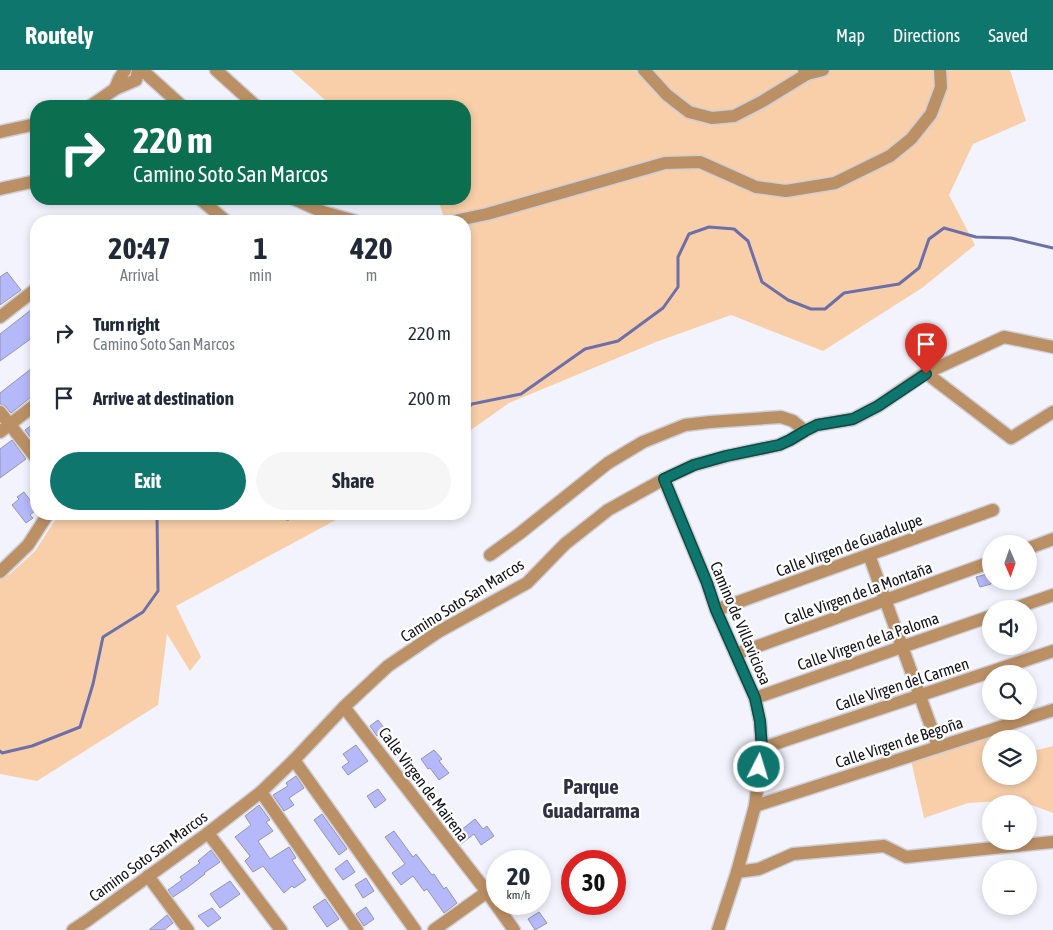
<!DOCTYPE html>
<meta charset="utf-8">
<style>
:root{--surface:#fff;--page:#f6f6f7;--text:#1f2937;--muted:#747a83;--accent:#0f766e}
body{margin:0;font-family:"Asap Condensed",sans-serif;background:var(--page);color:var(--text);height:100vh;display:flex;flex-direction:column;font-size:19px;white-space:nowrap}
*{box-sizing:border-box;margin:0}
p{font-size:16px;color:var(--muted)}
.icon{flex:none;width:28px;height:28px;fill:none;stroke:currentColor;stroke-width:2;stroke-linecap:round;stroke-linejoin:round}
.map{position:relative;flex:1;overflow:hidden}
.details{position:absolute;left:30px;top:145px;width:441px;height:305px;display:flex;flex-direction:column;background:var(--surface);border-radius:20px;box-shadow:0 2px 8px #0003}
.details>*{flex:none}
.hud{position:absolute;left:30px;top:30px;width:441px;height:105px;border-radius:20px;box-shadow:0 2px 8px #0003;background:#0b6e4f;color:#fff;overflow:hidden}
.needle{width:32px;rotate:178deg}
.tools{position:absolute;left:982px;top:465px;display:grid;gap:10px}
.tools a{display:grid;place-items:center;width:55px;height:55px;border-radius:50%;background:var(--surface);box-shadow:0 2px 8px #0003;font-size:25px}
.speed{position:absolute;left:486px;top:780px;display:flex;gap:10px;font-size:25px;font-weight:700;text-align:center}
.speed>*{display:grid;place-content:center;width:65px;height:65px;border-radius:50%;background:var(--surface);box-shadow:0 2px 8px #0003;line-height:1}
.speed small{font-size:12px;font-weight:400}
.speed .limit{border:8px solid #d22;background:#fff;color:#111}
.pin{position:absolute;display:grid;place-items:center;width:42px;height:42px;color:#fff;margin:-51px -21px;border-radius:50% 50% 50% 0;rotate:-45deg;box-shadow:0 0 5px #0007}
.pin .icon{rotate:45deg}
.me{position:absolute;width:55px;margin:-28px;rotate:5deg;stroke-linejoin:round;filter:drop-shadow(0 0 4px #0008)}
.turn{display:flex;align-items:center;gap:18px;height:105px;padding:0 20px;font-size:22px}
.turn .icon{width:65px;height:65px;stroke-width:2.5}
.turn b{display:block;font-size:35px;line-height:42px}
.eta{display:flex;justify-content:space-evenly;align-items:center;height:85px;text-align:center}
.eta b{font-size:30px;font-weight:700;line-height:35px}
.button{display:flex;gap:10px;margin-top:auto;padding:10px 20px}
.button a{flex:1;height:58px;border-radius:30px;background:var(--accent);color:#fff;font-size:20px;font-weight:700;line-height:58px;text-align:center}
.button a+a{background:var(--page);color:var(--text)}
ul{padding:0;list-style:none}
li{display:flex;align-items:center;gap:15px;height:65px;padding:0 20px}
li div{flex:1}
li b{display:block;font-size:19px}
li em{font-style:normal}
header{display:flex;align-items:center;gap:30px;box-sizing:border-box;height:70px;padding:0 25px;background:var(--accent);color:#fff}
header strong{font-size:24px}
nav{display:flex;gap:28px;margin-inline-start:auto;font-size:18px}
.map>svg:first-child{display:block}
.green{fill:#f8cfa9}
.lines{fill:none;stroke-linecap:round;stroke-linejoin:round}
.stream{stroke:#6d6fa8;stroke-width:3}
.building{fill:#b5b8f9;stroke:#9496ac}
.minor-casing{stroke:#cecfd9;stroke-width:15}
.minor{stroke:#bc9065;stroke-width:12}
.route-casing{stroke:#0a4d48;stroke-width:12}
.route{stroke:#0f766e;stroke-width:9}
.labels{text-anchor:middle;stroke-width:4.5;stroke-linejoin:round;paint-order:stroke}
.street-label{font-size:16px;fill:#12121a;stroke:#fff}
.district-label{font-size:21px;font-weight:bold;fill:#303144;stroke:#fff}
</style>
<header>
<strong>Routely</strong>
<nav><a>Map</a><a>Directions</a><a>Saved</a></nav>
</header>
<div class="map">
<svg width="1053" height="860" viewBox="0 0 1053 860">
<rect width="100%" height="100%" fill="#f2f3fd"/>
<g class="green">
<polygon points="291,0 1010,0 1026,51 973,74 949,125 975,175 922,218 823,281 731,245 656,272 509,333 465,364 465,151 445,151 438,129 465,129 465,36 332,36"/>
<polygon points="59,444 347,444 176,536 201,587 190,601 167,564 158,635 37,711 0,704 0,509 10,504 35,481"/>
<polygon points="1003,661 1008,669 991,669 991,706 1029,706 1029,682 1053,676 1053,743 1019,730 968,733 924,748 911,690"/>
</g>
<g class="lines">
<g class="stream">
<polyline points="465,341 472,334 521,324 585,279 618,271 663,238 678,217 678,187 689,164 709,157 734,159 748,171 762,212 788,230 811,239 825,239 844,223 899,214 919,198 929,169 944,158 976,167 1011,168 1053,178"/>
<polyline points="259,444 288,449 296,444"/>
<polyline points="0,681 2,683 32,676 80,657 93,614 103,567 143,542 158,521 157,444"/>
</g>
</g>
<g class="building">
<polygon points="7,202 21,220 0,235 0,207"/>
<polygon points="36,236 36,265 0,291 0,264"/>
<polygon points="36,295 36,323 11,343 6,337 0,334 0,323"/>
<polygon points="36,352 36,375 25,360"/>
<polygon points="12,370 26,389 0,408 0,379"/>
<polygon points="24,422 36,438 36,440 30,445 33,448 26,453 12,435 19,429 17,427"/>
<polygon points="991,503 991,514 980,517 976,507"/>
<polygon points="378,650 386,660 377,666 370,656"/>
<polygon points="356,675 368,691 348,705 342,697 349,692 343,684"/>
<polygon points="434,680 442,689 439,691 449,703 439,710 430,698 428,699 421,689"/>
<polygon points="296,706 304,718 289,728 294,735 284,741 273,725 288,716 286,713"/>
<polygon points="378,719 386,730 375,738 367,726"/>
<polygon points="259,735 270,750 266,752 273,761 258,771 270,789 289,777 296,788 292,790 306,810 294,818 292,816 284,823 263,796 253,802 245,791 250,786 235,767 251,755 245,746"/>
<polygon points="322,744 347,779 339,785 314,750"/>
<polygon points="475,749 483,759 487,756 494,766 481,775 474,764 461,774 455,765"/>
<polygon points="394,761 413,787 416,784 432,805 434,804 444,819 446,817 457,833 444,843 427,819 424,821 413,806 401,815 392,803 405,794 385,767"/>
<polygon points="211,780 220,792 204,803 205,804 188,817 173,827 168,820 182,810 180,807 200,793 198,791"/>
<polygon points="347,790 355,802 343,810 335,799"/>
<polygon points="366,808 374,821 363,828 355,815"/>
<polygon points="230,811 240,824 220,838 210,824"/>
<polygon points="325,829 339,849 327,857 313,837"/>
<polygon points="366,837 374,849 364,856 356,844"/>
<polygon points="212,838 221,848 208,857 198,846"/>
<polygon points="539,842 547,853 535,860 528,849"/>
<polygon points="167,845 173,853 164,860 149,860"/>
</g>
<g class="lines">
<defs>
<g id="minor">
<polyline points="142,0 182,36"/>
<polyline points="216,0 256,36"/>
<polyline points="644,0 667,25 689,42 712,48 734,46 763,31 807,4"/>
<polyline points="804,0 807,4 823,0"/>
<polyline points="115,19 119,9 125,0"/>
<polyline points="94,36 92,35 115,19 136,10 138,0"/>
<polyline points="0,62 36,54"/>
<polyline points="0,119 36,111"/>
<polyline points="200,129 226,151"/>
<polyline points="294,129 323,142 355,151"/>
<polyline points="454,151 487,144 665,93 700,92 756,117 786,121 835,113 890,86 911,69 931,44 941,17 940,0"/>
<polyline points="0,247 36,219"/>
<polyline points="926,303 1011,368 1053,342"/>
<polyline points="0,342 36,388"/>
<polyline points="0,362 36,334"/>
<polyline points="664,409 707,513 716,540 755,628 760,651 762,678 755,736 737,802 718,860"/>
<polyline points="1029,478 1053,469"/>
<polyline points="490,485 519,464 608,393 643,372 685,355 710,352 781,347 793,351 805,361"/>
<polyline points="869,485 938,676"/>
<polyline points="0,502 28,475 48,444"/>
<polyline points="1012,539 1053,525"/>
<polyline points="716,540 993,440"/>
<polyline points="736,584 991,492"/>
<polyline points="755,628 991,546"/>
<polyline points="344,637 487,822 514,860"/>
<polyline points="762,678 1053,581"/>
<polyline points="294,690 415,860"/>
<polyline points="261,722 357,860"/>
<polyline points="755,736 1053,640"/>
<polyline points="208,763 281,860"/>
<polyline points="737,802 759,799 793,784 884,776 906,787 1053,772"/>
<polyline points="148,806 188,860"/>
<polyline points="73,860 88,850 208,763 261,722 294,690 344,637 388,596 438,562 527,513 565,474 608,440 664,409 694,395 727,386 779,375 790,370 805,361 817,355 853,349 878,336 926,303 1004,267 1053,277"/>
<polyline points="434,860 487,822"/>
</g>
</defs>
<use href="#minor" class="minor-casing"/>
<use href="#minor" class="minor"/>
</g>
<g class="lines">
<defs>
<polyline id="route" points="759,697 762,678 760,651 755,628 716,540 707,513 664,409 694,395 726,386 779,375 790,370 805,361 817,355 853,349 878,336 926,304"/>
</defs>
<use href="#route" class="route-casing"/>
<use href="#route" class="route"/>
</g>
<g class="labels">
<g class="street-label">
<text transform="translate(849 475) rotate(-20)" y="6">Calle Virgen de Guadalupe</text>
<text transform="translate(858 523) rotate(-20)" y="6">Calle Virgen de la Montaña</text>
<text transform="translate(462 530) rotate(-32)" y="6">Camino Soto San Marcos</text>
<text transform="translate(741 553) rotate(67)" y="6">Camino de Villaviciosa</text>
<text transform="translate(868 571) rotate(-19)" y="6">Calle Virgen de la Paloma</text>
<text transform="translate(902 614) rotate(-18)" y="6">Calle Virgen del Carmen</text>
<text transform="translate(899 672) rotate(-18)" y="6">Calle Virgen de Begoña</text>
<text transform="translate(424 714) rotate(53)" y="6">Calle Virgen de Mairena</text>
<text transform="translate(148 786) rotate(-36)" y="6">Camino Soto San Marcos</text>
</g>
<g class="district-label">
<text x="591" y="724">Parque<tspan x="591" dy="24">Guadarrama</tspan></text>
</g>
</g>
</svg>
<div class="tools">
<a><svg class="needle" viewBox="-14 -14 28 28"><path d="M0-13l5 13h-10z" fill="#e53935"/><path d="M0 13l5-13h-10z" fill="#747a83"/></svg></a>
<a><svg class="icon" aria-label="sound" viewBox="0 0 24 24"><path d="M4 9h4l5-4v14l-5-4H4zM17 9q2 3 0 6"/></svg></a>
<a><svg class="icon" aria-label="search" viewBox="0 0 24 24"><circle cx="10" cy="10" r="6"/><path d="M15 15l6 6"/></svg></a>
<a><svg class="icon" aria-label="layers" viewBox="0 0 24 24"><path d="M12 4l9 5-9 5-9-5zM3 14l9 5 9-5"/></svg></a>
<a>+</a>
<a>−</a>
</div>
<div class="speed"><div>20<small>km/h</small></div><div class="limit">30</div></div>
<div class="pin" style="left:926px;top:304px;background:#d93025"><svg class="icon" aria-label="arrive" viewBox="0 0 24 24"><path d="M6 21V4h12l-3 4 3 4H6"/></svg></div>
<svg class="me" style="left:759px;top:697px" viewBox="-20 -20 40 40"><circle r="17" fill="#0f766e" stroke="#fff" stroke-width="3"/><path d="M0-11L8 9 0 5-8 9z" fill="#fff"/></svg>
<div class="hud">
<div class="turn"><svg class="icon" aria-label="right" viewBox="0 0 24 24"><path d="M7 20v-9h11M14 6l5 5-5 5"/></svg><div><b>220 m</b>Camino Soto San Marcos</div></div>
</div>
<section class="details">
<div class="eta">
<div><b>20:47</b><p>Arrival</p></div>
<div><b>1</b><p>min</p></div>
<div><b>420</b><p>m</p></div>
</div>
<ul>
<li><svg class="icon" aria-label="right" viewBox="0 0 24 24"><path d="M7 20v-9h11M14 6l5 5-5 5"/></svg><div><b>Turn right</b><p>Camino Soto San Marcos</p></div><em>220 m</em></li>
<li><svg class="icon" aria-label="arrive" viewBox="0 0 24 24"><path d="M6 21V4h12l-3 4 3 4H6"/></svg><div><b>Arrive at destination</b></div><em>200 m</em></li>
</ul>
<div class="button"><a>Exit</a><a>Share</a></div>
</section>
</div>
